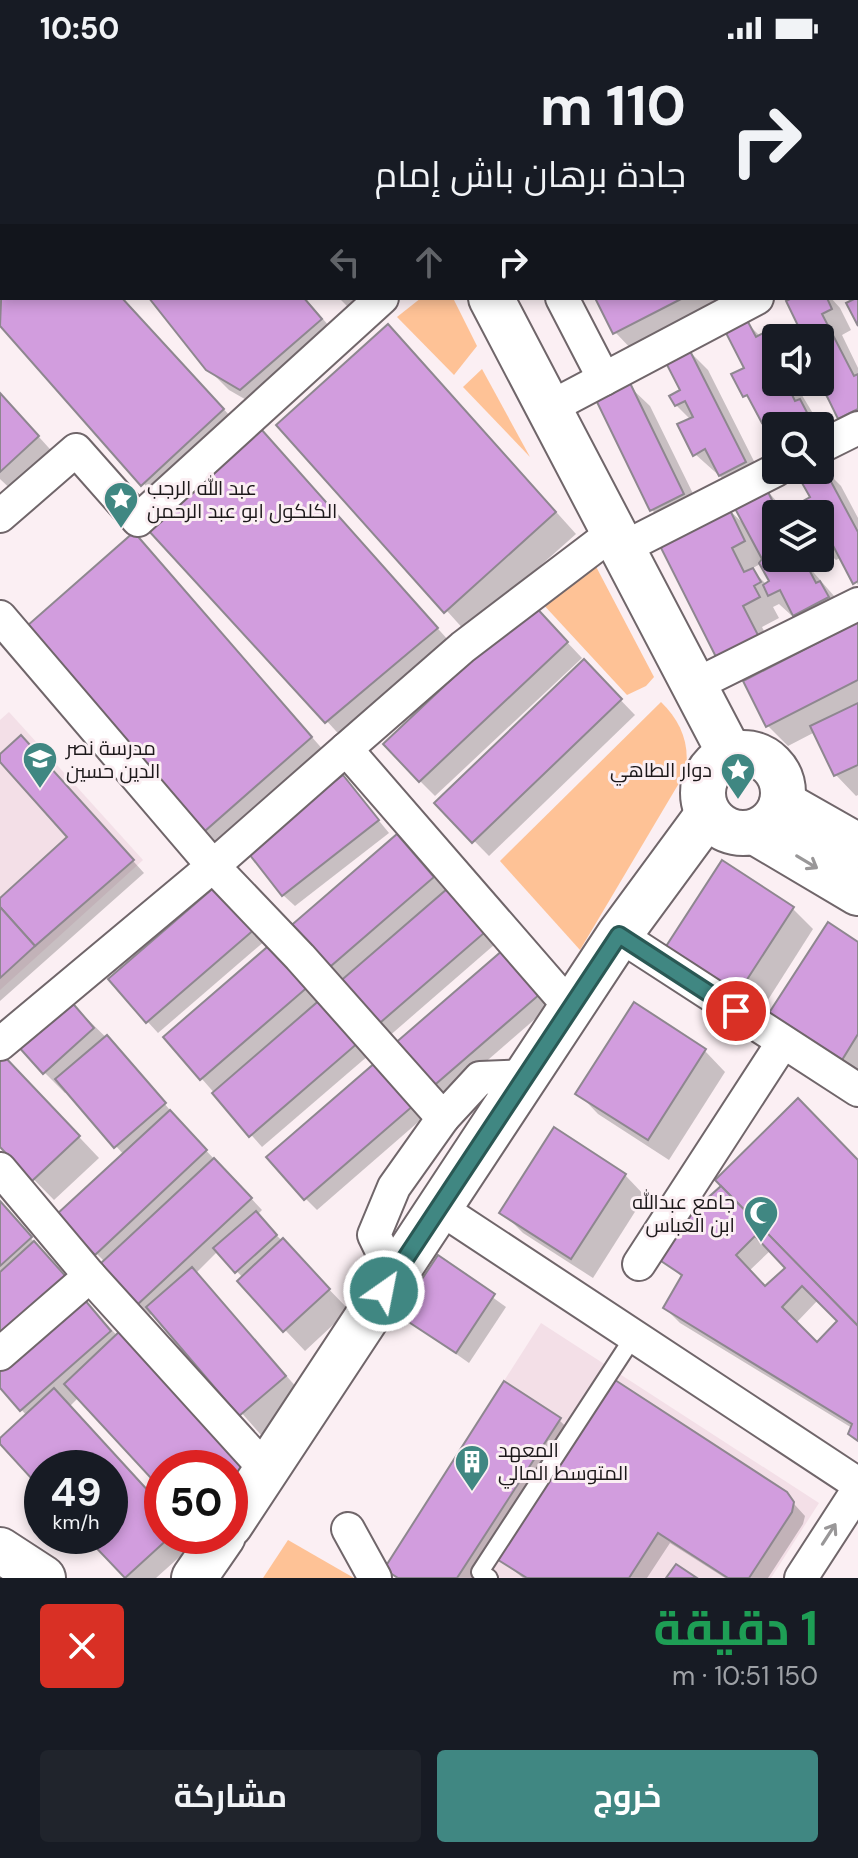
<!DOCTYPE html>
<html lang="ar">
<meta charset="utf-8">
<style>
:root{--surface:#171b24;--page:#20242c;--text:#f1f3f6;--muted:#9ea1a6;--accent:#408782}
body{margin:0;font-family:"DM Sans",Cairo,sans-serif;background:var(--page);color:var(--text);direction:rtl;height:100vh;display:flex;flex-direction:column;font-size:30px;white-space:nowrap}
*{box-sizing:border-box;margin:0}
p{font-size:26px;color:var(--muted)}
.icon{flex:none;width:44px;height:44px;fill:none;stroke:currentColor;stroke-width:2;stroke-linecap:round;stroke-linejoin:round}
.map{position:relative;height:1522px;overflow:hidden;direction:ltr}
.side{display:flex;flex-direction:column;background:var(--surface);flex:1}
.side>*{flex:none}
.top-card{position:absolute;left:0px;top:0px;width:858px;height:244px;box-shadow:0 4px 12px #0003;direction:rtl;background:#171b24;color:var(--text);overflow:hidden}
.tools{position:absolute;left:762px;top:268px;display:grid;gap:16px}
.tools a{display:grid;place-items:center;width:72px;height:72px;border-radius:8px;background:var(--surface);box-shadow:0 4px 12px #0003;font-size:40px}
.speed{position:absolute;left:24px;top:1394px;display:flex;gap:16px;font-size:40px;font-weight:700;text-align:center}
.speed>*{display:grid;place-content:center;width:104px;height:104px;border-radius:50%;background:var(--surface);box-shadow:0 4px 12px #0003;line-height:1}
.speed small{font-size:20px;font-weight:400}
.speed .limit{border:12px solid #d22;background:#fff;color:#111}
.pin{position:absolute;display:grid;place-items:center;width:68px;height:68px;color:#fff;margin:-34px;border:4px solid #fff;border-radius:50%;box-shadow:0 2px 8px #0007}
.me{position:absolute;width:88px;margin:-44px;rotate:33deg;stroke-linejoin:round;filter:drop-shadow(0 0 6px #0008)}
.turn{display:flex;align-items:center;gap:28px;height:168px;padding:0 40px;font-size:36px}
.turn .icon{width:104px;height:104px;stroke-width:2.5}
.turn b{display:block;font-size:56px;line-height:68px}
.lanes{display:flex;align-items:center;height:76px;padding:0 40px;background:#0003;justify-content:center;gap:40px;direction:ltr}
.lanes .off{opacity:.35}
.round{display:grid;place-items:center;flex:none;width:84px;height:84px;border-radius:8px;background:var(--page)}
.headline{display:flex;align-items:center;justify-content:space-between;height:136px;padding:0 40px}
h1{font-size:48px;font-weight:700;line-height:60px;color:#1e9e55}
.action{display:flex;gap:16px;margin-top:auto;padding:16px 40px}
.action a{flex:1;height:92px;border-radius:8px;background:var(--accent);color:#fff;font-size:32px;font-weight:700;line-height:92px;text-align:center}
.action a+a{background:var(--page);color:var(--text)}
.status{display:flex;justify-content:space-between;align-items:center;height:56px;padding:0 40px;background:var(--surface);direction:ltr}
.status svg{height:22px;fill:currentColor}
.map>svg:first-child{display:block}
.built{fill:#f3dfe7}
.green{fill:#fec296}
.shadow{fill:#0003;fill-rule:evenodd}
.building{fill:#d29dde;stroke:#8e878f;stroke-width:2;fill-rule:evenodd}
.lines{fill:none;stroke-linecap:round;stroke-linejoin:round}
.lane-casing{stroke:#70666a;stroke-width:20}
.street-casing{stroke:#70666a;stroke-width:36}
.secondary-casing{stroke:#70666a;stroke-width:48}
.primary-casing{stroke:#70666a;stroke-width:48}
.lane{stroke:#fff;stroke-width:16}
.street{stroke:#fff;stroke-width:32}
.secondary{stroke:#fff;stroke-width:44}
.primary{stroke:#fff;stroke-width:44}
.oneway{stroke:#999798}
.route-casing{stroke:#2a5854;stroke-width:20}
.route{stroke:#408782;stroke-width:14}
.labels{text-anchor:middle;stroke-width:6;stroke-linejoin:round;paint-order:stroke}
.poi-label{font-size:20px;fill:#1c181a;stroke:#fbeff3;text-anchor:start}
</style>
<div class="status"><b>10:50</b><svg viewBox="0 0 49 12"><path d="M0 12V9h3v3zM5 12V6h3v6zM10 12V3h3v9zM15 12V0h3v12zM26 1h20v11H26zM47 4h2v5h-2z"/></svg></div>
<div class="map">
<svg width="858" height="1522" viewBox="0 0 858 1522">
<rect width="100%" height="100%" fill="#fbeff3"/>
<g class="built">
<polygon points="9,656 143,804 0,934 0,664"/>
<polygon points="541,1267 819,1447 771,1522 398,1522 384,1513"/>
</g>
<g class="green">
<polygon points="421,242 453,242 477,290 454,319 397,261"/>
<polygon points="482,313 530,401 463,331"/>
<polygon points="591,501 654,621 646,630 627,639 541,546"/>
<path d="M661,646C681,665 691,690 685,717L580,894L500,805Z"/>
<polygon points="288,1484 354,1522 263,1522"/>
</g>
<g class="shadow">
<polygon points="0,0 31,2 2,2 2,134"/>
<polygon points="216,0 264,0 264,2 217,2"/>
<polygon points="472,0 551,0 552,2 473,2"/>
<polygon points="563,0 642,0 643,2 564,2"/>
<polygon points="655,0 734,0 735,2 656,2"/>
<polygon points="758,0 834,0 835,2 758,2"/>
<polygon points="856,56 858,60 856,190"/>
<polygon points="0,155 2,157 0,210"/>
<polygon points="858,204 858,266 856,241"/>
<polygon points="2,224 2,242 121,242 243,374 163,449 0,267"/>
<polygon points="151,242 305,242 341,284 262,353 229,334 207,312"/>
<polygon points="339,242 384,242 360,263"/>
<polygon points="597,242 744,242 635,297 615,276"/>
<polygon points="797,242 831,242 840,252 851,274 842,279 858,312 858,380 840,362 816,326 820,326 820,282 803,282 806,281"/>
<polygon points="746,266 761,281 771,276 777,282 776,326 794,326 835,394 820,402 820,370 776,370 776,379 764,366 734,319 747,312"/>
<polygon points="408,291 576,478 466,576 279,369"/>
<path d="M687,293L708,314L765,427L762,429L788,458H776V502H801L841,548L816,579L794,557L791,559L779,548L773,551L779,562L762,571L778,602L740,622L675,477L652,454L629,330L650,350L705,462L726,451L746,470L743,441L695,398L691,364L676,349L683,335ZM762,507L772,526L767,529L751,513Z"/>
<polygon points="0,338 58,402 17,439 0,423"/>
<polygon points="281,397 457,594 347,687 151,474"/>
<polygon points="821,410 841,430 858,462 858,529 842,501 836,504 820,489 820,458 801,458 813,442 813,414 820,414"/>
<polygon points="154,499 331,703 219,801 199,780"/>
<polygon points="547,565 582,602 435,740 420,725"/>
<polygon points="858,568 858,739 856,740 836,719 815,676 788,690 768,670"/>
<polygon points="584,606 635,659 489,800 437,747"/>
<polygon points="32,693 144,817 0,945 0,845 70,781 0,703"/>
<polygon points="343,721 389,777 295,850 283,839"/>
<polygon points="408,792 494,889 387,982 326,915"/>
<polygon points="218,831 266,884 158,977 147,965"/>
<polygon points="792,852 813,873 757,961 686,915"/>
<polygon points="272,888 369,999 262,1091 165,981"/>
<polygon points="858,888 858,1020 792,977 772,957"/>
<polygon points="514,908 550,950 443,1043 432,1031"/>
<polygon points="69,945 127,1002 183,1070 262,1154 257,1159 349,1254 305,1295 239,1225 243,1222 218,1195 196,1217 305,1341 261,1379 153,1256 150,1259 102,1208 105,1206 96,1197 124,1099 67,1035 65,1037 44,1016"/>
<polygon points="635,949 705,995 725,1016 669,1104 598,1058 578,1037"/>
<polygon points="0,1005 24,1023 99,1102 54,1144 0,1089"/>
<polygon points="376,1008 424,1061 317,1154 305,1142"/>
<path d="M858,1106V1386L850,1378L852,1372L680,1267L665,1252L683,1222L658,1200ZM771,1194L787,1212L766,1232L749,1215ZM818,1244L840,1265L817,1289L796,1267Z"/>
<polygon points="625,1119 645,1140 593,1222 523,1177 502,1156"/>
<polygon points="0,1146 86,1247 261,1430 230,1412 162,1412 162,1432 79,1341 69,1351 162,1451 162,1480 188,1480 195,1487 156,1522 126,1522 87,1480 110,1480 110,1412 42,1412 42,1431 0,1385 27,1360 0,1329"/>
<polygon points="438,1202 506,1251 469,1307 401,1259"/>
<polygon points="559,1364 576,1380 785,1438 805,1460 803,1468 768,1522 725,1522 670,1487 647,1522 523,1522 496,1500 482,1522 396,1522 386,1513"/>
</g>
<g class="building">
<polygon points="0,0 32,2 2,2 2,137"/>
<polygon points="51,0 202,0 203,2 53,2"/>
<polygon points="858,201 858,270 846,247 856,242"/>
<polygon points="2,221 2,242 122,242 224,353 141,430 0,270"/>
<polygon points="149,242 304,242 322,263 240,334 206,314"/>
<polygon points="595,242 683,242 613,278"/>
<polygon points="792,242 827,242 832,253 822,258 854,320 858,318 858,353 838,363 820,326 820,282 798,282 803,280 786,245"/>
<polygon points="747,264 756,281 771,273 776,287 768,291 776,307 776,326 786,326 795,345 800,343 814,370 776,370 776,383 767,364 762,367 747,339 743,341 731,318 744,312 725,275"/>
<polygon points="388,268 556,456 444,557 276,369"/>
<polygon points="688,291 746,406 719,420 705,393 693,400 677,368 693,361 685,345 675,350 669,340 680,334 664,303"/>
<polygon points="630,327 684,438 650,455 596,344"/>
<polygon points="0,337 39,380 0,416"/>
<polygon points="261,373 438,572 325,667 148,474"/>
<polygon points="821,407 858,476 858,525 853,528 827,478 820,481 820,458 799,458 794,450 810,441 798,420 809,414 820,414"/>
<polygon points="764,428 779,458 772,463 776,470 776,502 792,502 795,507 803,502 816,527 820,525 829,541 793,560 780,534 768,540 763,529 769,525 759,507 762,503 731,445"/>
<polygon points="727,448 745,485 732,492 744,516 753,512 761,526 754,530 760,541 743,550 759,581 717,603 657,484"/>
<polygon points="134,476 312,681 197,782 19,577"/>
<polygon points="532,547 568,586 419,726 383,688"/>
<polygon points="858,566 858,624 766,671 743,625"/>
<polygon points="584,603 622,643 472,787 434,747"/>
<polygon points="858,647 858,709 834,720 810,670"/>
<polygon points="21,679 134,804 35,890 0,851 0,842 67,781 0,706 0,698"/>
<polygon points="343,719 379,764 282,840 246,794"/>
<polygon points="397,778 434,821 324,916 287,873"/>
<polygon points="722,804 794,851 735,942 663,895"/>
<polygon points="218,828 256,872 146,967 108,923"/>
<polygon points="447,833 484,877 374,972 337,928"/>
<polygon points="0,851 35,890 0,922"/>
<polygon points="828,866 858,886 858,978 842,1004 769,957"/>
<polygon points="273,886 310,929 200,1024 163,981"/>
<polygon points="503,894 540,938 430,1033 393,989"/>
<polygon points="322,942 359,986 249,1081 212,1037"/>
<polygon points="69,943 94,972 43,1018 17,989"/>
<polygon points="634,946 706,993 648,1084 575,1038"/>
<polygon points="107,979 166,1047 114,1092 55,1023"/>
<polygon points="3,999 80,1080 32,1125 0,1091 0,1003"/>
<polygon points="376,1006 414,1049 304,1144 266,1101"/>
<polygon points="798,1042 858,1104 858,1270 715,1124"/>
<polygon points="170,1054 207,1094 95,1199 57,1158"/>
<polygon points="554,1071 626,1118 571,1203 499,1157"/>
<polygon points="214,1102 252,1142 137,1249 100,1208"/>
<path d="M721,1130L858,1270V1385L848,1378L852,1368L663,1252L682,1219L655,1201L672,1174ZM755,1180L785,1212L765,1230L736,1199ZM802,1230L837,1265L817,1286L782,1251Z"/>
<polygon points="0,1145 32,1181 0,1210"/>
<polygon points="256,1155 277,1179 235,1217 213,1192"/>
<polygon points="283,1182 330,1233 283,1276 237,1225"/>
<polygon points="34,1185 69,1224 0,1285 0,1216"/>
<polygon points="438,1199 495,1238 456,1297 398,1259"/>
<polygon points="192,1211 286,1320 239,1360 146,1251"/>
<polygon points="79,1237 111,1275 20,1355 0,1332 0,1307"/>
<polygon points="120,1275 248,1414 230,1430 230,1412 162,1412 162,1434 64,1328"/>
<polygon points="612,1322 787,1436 794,1446 792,1456 749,1522 728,1522 658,1477 629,1522 527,1522 495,1502"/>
<polygon points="504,1325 561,1362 457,1522 398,1522 384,1513"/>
<polygon points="54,1332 162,1450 162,1480 171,1480 125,1522 85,1480 110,1480 110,1412 42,1412 42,1434 0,1388 0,1382"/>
<polygon points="676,1508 697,1522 666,1522"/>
</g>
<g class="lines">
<defs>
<polyline id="lane" points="489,1522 480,1516 634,1280"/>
<g id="street">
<polyline points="436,0 437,2"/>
<polyline points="649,0 650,2"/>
<polyline points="856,190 858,189"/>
<polyline points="562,242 604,323"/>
<polyline points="549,352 757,242"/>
<polyline points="820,391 858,372"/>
<polyline points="0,460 76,394 138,464 382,242"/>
<polyline points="623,492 776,414"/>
<polyline points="0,561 213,810 0,988"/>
<polyline points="695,629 858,548"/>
<polyline points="346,693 463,591 614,476"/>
<polyline points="619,879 858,1034"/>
<polyline points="525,1020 480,1022 443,1062 300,901 213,810 346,693 571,952"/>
<polyline points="0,1113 90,1220 267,1415"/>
<polyline points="438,1151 858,1428"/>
<polyline points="639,1208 783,986"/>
<polyline points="394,1220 374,1179 394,1131 443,1062"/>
<polyline points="0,1298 90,1220"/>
<polyline points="348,1473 375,1522"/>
<polyline points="801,1522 858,1434"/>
</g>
<g id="secondary">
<polyline points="371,0 372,2"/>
<polyline points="491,242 730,698"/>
<circle cx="743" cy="737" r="40"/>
<polyline points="782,747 858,790"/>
<polyline points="755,776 858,837"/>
<polyline points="230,1469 619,879 708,758"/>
<polyline points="194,1522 223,1480"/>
</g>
<polyline id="primary" points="0,1494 43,1522"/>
</defs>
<use href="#lane" class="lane-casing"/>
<use href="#street" class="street-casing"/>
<use href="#secondary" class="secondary-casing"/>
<use href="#primary" class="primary-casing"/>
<use href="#lane" class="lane"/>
<use href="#street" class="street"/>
<use href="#secondary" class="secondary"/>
<use href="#primary" class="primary"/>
</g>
<defs><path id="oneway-shaft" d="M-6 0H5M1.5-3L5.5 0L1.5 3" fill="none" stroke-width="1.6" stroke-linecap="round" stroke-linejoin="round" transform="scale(2)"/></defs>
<g class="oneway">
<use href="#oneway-shaft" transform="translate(807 806) rotate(31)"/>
<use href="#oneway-shaft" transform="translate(829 1478) rotate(-57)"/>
</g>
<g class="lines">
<defs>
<polyline id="route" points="384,1235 619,879 736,955"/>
</defs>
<use href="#route" class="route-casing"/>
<use href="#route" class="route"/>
</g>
<defs>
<symbol id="sight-pin" viewBox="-11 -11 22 30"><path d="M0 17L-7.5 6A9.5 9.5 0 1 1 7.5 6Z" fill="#408782" stroke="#fbeff3"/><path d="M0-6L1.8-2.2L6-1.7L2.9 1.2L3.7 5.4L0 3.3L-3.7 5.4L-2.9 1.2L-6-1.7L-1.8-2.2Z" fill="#fff"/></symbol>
<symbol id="school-pin" viewBox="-11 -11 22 30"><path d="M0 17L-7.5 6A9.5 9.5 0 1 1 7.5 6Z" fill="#408782" stroke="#fbeff3"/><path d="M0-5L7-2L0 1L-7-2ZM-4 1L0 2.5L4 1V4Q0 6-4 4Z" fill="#fff"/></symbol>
<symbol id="mosque-pin" viewBox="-11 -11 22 30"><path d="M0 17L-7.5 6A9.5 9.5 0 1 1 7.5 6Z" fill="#408782" stroke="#fbeff3"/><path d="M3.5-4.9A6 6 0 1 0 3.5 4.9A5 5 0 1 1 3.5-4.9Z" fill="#fff"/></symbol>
<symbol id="building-pin" viewBox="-11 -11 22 30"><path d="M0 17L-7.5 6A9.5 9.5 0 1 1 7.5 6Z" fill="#408782" stroke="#fbeff3"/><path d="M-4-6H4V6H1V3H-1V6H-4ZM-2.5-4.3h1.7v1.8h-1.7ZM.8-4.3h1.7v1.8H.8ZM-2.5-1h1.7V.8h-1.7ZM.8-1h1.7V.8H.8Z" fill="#fff"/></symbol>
</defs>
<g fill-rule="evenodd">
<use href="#sight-pin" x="101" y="423" width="40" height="54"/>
<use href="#school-pin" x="20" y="683" width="40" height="54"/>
<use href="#sight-pin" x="718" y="694" width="40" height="54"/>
<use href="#mosque-pin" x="741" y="1137" width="40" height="54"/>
<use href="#building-pin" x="452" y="1386" width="40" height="54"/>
</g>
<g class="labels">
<g class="poi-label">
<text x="147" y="439">عبد الله الرجب<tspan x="147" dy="23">الكلكول ابو عبد الرحمن</tspan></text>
<text x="66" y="699">مدرسة نصر<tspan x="66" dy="23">الدين حسين</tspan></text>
<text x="712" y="721" text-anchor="end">دوار الطاهي</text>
<text x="735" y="1153" text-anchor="end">جامع عبدالله<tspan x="735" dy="23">ابن العباس</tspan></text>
<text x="498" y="1401">المعهد<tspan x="498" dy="23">المتوسط المالي</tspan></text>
</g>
</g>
</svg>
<div class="tools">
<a><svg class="icon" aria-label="sound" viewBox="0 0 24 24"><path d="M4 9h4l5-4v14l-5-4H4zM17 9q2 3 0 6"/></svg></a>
<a><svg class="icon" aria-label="search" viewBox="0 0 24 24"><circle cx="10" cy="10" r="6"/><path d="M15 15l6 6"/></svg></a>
<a><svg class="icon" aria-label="layers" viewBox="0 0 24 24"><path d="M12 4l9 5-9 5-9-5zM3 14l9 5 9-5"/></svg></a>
</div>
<div class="speed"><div>49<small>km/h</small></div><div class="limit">50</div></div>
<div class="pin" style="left:736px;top:955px;background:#d93025"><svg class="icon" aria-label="arrive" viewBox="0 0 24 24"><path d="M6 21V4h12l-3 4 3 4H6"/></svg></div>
<svg class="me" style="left:384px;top:1235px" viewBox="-20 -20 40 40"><circle r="17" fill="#408782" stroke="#fff" stroke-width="3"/><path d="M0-11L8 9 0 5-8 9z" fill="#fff"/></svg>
<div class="top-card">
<div class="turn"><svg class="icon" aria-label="right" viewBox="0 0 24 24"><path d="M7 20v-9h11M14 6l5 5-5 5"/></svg><div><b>110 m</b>جادة برهان باش إمام</div></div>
<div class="lanes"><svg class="icon off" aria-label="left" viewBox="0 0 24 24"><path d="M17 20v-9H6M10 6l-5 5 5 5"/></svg><svg class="icon off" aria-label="ahead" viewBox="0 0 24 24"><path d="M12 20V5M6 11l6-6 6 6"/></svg><svg class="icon" aria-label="right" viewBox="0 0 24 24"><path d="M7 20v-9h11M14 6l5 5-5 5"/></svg></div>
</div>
</div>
<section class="side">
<div class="headline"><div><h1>1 دقيقة</h1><p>150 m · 10:51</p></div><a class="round" style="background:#d93025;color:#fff"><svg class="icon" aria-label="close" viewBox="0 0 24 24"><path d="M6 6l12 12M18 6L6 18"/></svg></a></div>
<div class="action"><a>خروج</a><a>مشاركة</a></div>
</section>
